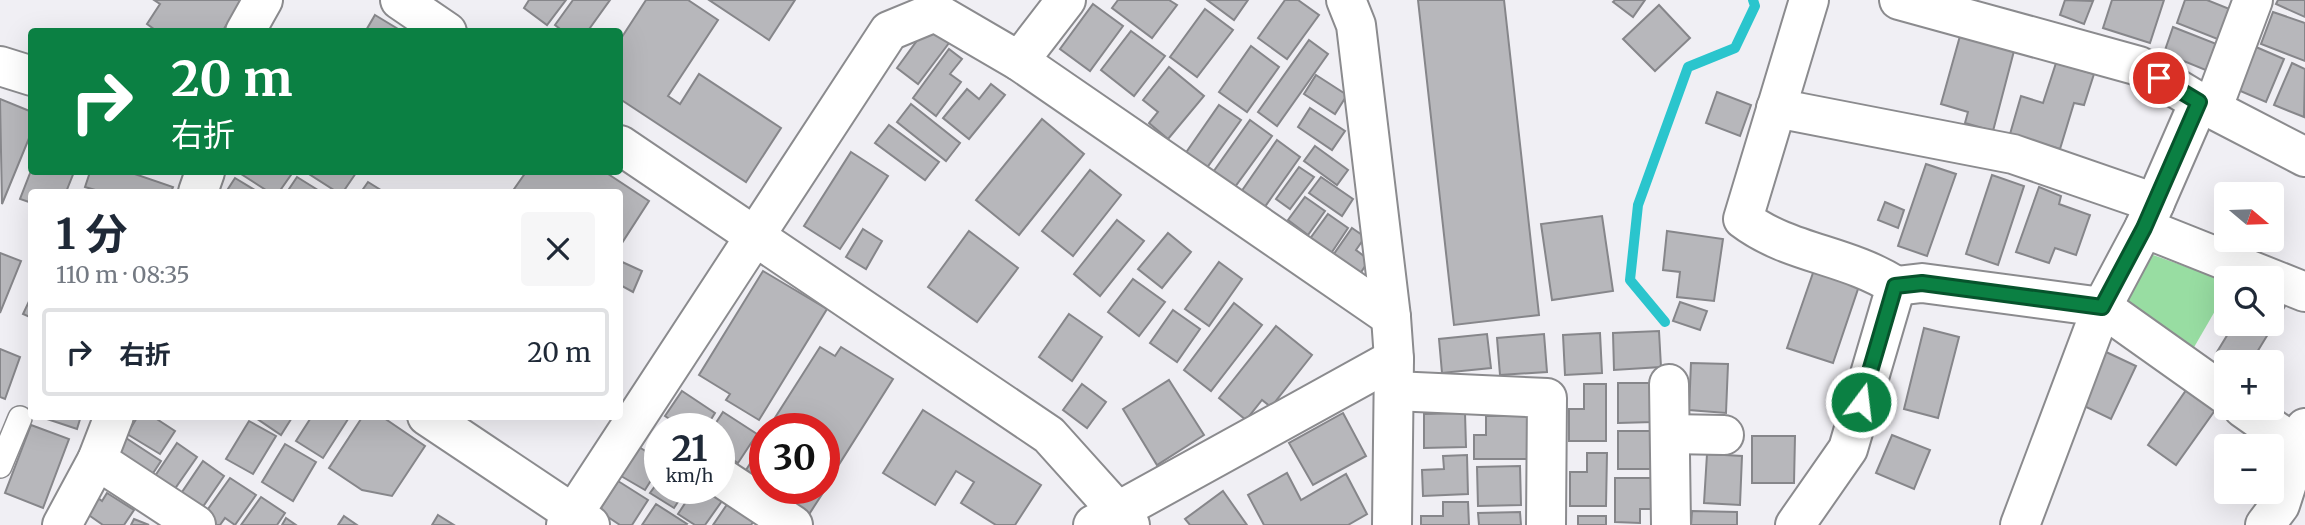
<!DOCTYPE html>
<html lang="ja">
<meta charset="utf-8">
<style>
:root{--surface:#fff;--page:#f6f6f7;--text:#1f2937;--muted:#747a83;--line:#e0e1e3}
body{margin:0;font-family:Merriweather,"Noto Sans JP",serif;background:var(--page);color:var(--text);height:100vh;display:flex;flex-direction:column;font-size:26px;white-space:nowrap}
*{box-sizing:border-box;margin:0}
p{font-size:23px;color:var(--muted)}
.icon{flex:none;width:38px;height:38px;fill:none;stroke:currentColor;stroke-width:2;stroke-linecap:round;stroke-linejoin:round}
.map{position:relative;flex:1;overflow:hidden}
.side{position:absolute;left:28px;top:189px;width:595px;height:231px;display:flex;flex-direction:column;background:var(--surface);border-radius:7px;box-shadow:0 7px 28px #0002}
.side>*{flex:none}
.top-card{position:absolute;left:28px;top:28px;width:595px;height:147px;border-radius:7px;box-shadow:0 7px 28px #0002;background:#0b8043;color:#fff;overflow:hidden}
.needle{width:46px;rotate:109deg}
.buttons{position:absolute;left:2214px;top:182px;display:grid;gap:14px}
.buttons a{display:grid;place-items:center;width:70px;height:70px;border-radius:7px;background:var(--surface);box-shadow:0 7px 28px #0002;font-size:35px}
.speed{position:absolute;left:644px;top:413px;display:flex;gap:14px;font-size:35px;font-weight:700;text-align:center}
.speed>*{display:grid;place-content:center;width:91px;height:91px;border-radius:50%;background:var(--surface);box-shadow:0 7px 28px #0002;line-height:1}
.speed small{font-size:18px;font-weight:400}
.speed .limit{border:10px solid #d22;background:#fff;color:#111}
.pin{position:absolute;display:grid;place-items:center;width:60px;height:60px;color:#fff;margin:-30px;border:4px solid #fff;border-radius:50%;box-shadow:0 2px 7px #0007}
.me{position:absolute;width:77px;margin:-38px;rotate:15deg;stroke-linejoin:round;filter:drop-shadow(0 0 5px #0008)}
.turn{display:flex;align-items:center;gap:24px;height:147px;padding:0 28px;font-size:32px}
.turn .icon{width:91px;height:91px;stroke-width:2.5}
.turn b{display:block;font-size:49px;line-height:60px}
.round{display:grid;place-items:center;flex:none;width:74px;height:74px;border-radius:7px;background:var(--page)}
.summary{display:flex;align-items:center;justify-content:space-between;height:119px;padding:0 28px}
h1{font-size:42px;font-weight:700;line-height:52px}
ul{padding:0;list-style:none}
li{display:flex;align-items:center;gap:21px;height:88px;margin:0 14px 10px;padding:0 14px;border:4px solid var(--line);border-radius:7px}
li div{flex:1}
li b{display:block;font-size:26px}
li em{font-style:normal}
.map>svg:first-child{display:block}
.green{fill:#98dda2}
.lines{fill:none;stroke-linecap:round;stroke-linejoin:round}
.stream{stroke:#2ac5cd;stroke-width:10}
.building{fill:#b7b7bb;stroke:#86868a;stroke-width:2}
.service-casing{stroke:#8b8b8e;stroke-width:26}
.minor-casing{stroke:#8b8b8e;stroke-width:42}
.tertiary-casing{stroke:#8b8b8e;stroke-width:42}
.service{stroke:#fff;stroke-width:23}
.minor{stroke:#fff;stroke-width:38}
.tertiary{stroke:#fff;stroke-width:38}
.route-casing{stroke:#07532c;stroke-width:18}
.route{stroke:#0b8043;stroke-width:12}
</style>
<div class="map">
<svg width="2305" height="525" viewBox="0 0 2305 525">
<rect width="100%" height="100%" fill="#f0eff4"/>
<polygon class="green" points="2142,251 2226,281 2226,292 2193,349 2122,299"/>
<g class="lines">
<polyline class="stream" points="1665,322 1630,280 1638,205 1688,67 1735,48 1755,6 1753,0"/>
</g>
<g class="building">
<polygon points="154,0 242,0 222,32 158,32 147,24 160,4"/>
<polygon points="529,0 566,0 547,25 524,8"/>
<polygon points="573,0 610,0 587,32 564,32 555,25"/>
<polygon points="646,0 688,0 718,20 668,96 680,104 699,74 781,128 746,182 620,99 620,40"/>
<polygon points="709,0 795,0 769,40"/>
<polygon points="1118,0 1169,0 1177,5 1152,38 1112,8"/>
<polygon points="1207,0 1248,0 1234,20"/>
<polygon points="1285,0 1298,0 1319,15 1287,59 1258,38"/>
<polygon points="1418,0 1504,0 1539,315 1454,325"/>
<polygon points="1615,0 1645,0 1633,17 1613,2"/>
<polygon points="2065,0 2093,1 2084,24 2060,15"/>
<polygon points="2112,0 2164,0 2150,43 2103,28"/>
<polygon points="2185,0 2207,0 2232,10 2220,40 2177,23"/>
<polygon points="2278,0 2305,0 2305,17 2276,4"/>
<polygon points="1093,4 1123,26 1090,71 1060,49"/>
<polygon points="1659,5 1690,38 1655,71 1623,39"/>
<polygon points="1205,9 1233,30 1197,77 1170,57"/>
<polygon points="2273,12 2305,23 2305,61 2261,44"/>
<polygon points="375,15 403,32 365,32"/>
<polygon points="927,27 949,43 918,84 897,68"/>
<polygon points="2173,27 2219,45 2208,71 2164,53"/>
<polygon points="1131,31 1165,56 1134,96 1101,70"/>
<polygon points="1960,36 2014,51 1993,131 1965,123 1968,112 1941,104"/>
<polygon points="1309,40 1328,54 1277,126 1258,112"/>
<polygon points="1251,46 1279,67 1247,112 1219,92"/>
<polygon points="2256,47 2284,59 2266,102 2238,90"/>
<polygon points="949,49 962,59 950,74 961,82 936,116 913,98"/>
<polygon points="2056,63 2094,74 2084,105 2074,103 2060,149 2010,134 2021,96 2043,103"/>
<polygon points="2292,63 2305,69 2304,117 2274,105"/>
<polygon points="1169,67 1204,96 1168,139 1149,123 1158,112 1143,100"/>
<polygon points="1316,75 1347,95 1335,114 1304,94"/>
<polygon points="991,84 1005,95 969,139 943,118 967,89 979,99"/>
<polygon points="1717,92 1751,105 1740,136 1706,123"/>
<polygon points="0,99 32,112 32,131 2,204"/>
<polygon points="911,104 960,143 946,161 897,122"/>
<polygon points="1219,105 1241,120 1206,169 1185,154"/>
<polygon points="1310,108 1345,131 1332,150 1298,127"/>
<polygon points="1042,119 1084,154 1019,235 976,200"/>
<polygon points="1250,120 1272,136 1232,191 1211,175"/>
<polygon points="889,125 939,162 925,180 875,143"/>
<polygon points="1277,140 1300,157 1264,208 1241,192"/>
<polygon points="1315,146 1348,170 1337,185 1304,161"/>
<polygon points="851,152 888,176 840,249 804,226"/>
<polygon points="1926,164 1956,174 1927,256 1898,246"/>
<polygon points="1299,167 1314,177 1290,209 1276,199"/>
<polygon points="32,168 32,172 74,172 66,192 32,192 32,203 20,199"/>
<polygon points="1090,170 1121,195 1073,256 1042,231"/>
<polygon points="90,172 129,172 173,187 171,192 102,192 85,187"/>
<polygon points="238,172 293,172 279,192 269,192"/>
<polygon points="311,172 354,172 356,173 343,192 337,192 309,174"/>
<polygon points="526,172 605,172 649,201 620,246 620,192 512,192"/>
<polygon points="1992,175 2024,186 1998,265 1966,254"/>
<polygon points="297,177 321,192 287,192"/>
<polygon points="1321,177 1353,199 1342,216 1309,193"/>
<polygon points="235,178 258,192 226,192"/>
<polygon points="368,182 384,192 361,192"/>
<polygon points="2039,187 2061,196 2059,204 2090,215 2076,255 2055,248 2049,263 2016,252"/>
<polygon points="1305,197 1325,211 1308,235 1288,220"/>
<polygon points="1885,202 1904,210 1898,228 1878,220"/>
<polygon points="1328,214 1348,228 1330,255 1309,240"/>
<polygon points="1602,216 1613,291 1552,300 1541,224"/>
<polygon points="1117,220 1144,241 1100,296 1074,274"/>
<polygon points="1352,228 1365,237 1356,250 1369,260 1356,280 1329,261"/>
<polygon points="863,229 882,241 866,269 846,257"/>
<polygon points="969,231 1018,268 977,322 928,287"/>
<polygon points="1667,231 1723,239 1714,301 1677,297 1680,272 1663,270"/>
<polygon points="1168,233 1191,252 1162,288 1138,269"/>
<polygon points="0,253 21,261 0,313"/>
<polygon points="620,261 642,271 633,292 620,285"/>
<polygon points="1219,262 1242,279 1209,326 1185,309"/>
<polygon points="1814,270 1859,286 1833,363 1787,348"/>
<polygon points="763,271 827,309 759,420 726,400 730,394 699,375"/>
<polygon points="1133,279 1165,302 1139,336 1108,312"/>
<polygon points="2272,294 2287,303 2251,362 2235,362 2217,352 2234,324 2272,324"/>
<polygon points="32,295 32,318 23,314"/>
<polygon points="1680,302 1707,311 1700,330 1673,321"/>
<polygon points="1234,303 1262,325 1211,391 1184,370"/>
<polygon points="1173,310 1200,329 1177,362 1150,343"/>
<polygon points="1069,314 1102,337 1072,381 1039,357"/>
<polygon points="1276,326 1312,355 1271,407 1262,400 1246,420 1219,398"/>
<polygon points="1924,328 1959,337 1938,418 1904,409"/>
<polygon points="1659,331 1661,367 1614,370 1613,333"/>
<polygon points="1600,333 1602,373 1565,375 1563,335"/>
<polygon points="1487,334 1491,368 1442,373 1439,339"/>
<polygon points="1544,334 1547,372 1500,375 1497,338"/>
<polygon points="820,347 835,356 841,347 893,379 838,466 824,457 824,429 779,429 771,424"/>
<polygon points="0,349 20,357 5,399 0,397"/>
<polygon points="2104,351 2136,366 2111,419 2080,404"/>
<polygon points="1691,363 1728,364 1726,413 1689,410"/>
<polygon points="1169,380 1204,435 1157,465 1123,409"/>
<polygon points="1618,383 1652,383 1653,422 1618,423"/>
<polygon points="1082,384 1106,402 1087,428 1063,410"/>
<polygon points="1584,384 1606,384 1606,441 1569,441 1569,409 1584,409"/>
<polygon points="2189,386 2218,406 2176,465 2148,445"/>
<polygon points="682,391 715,413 705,429 684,429 665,416"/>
<polygon points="923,410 1041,485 1015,525 996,525 961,503 974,482 956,471 935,505 883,473"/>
<polygon points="723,412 757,434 738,463 719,451 719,429 712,429"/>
<polygon points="1343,413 1366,456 1313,485 1289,443"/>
<polygon points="1465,413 1466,447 1424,448 1424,414"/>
<polygon points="38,416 81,416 77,429"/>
<polygon points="138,416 152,416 175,431 160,454 127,434"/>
<polygon points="253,416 293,416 281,435"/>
<polygon points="312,416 350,416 323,458 296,441"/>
<polygon points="363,416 381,416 425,446 392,496 362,490 329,468"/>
<polygon points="1486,416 1528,416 1528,459 1474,459 1474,435 1486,435"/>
<polygon points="249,421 276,436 253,474 226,459"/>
<polygon points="31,425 69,439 43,508 5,493"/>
<polygon points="1618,431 1656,431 1655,469 1618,469"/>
<polygon points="1892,435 1930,450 1914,489 1876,473"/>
<polygon points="1752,436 1795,436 1794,483 1752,483"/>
<polygon points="126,438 161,461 146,484 111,463"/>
<polygon points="764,442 765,443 765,483 746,470"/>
<polygon points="177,443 197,457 174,490 155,476"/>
<polygon points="285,444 316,462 293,501 262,482"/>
<polygon points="639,447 660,460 660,466 645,490 621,476"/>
<polygon points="1587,453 1607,453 1606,506 1570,506 1570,472 1587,472"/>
<polygon points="1707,454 1742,456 1740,505 1704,503"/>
<polygon points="1467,455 1468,494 1423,496 1422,470 1444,469 1443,456"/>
<polygon points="203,461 224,476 200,511 178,498"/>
<polygon points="1520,466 1521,505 1478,506 1477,467"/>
<polygon points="1287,473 1301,500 1346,474 1367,514 1348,525 1264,525 1248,495"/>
<polygon points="230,478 256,495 235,525 225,518 220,525 215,525 203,516"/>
<polygon points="1615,478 1653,478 1653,509 1640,509 1640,523 1615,522"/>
<polygon points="660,479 660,488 687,488 674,508 650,493"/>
<polygon points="618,481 648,500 632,525 620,525 599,511"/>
<polygon points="824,482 828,485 806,519 776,499 783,488 824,488"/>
<polygon points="695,488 704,488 722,501 705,525 695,525 678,514"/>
<polygon points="1223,491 1247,525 1190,525 1185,519"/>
<polygon points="107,493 134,510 124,525 103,525 83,511 94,495 102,501"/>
<polygon points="261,497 285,513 277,525 241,525"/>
<polygon points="1443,502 1468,502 1469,525 1421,525 1421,516 1443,516"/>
<polygon points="728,503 754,521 751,525 713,525"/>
<polygon points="656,504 687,524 686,525 642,525"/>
<polygon points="1692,511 1737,512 1737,525 1691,525"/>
<polygon points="1520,512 1521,525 1479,525 1478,513"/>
<polygon points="438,515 454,525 432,525"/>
<polygon points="344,516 357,525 338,525"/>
<rect x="1578" y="516" width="28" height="9"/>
<polygon points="286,518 296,525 282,525"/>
<polygon points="134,519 149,525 131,525"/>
</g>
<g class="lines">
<defs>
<polyline id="service" points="0,466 20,418"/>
<g id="minor">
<polyline points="1899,0 2139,66 2199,102 2305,157"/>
<polyline points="245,32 263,0"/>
<polyline points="1019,61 1391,317"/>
<polyline points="0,66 32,76"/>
<polyline points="2213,107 2253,0"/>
<polyline points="1776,108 2013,154 2155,203"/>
<polyline points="198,192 205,172"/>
<polyline points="2144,228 2305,292"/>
<polyline points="1896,286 1922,283 2102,307 2226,395"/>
<polyline points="1669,384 1671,525"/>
<polyline points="1394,391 1547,398 1546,525"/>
<polyline points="2243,408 2297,446"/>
<polyline points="427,416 590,525"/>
<polyline points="1670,434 1724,435"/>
<polyline points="97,460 196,525"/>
<polyline points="719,476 793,525"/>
<polyline points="62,525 97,460 114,416"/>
<polyline points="566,525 889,31 935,12 1019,61 1066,0"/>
<polyline points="1093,525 1394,359"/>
<path d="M1795,525L1848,449L1896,286C1846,254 1789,254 1743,219L1809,0"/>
<polyline points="2020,525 2102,307 2144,228 2199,102"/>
<polyline points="2265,525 2280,505 2305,428"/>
</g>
<g id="tertiary">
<polyline points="400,0 447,32"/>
<polyline points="1346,0 1356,25 1391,317 1394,359 1392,525"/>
<polyline points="620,145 1049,435 1130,525"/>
</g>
</defs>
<use href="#service" class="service-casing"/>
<use href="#minor" class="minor-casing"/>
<use href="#tertiary" class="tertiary-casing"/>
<use href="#service" class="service"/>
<use href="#minor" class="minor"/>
<use href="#tertiary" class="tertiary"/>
</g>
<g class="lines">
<defs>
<polyline id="route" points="1861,402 1895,286 1922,283 2102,307 2144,228 2199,102 2159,78"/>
</defs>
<use href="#route" class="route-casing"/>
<use href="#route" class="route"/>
</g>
</svg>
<div class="buttons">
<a><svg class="needle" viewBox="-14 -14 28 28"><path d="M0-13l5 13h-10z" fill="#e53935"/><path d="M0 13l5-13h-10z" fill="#747a83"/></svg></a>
<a><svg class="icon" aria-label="search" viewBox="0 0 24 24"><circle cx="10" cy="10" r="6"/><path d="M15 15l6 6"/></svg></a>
<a>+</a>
<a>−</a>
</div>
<div class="speed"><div>21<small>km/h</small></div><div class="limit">30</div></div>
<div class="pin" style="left:2159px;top:78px;background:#d93025"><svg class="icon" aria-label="arrive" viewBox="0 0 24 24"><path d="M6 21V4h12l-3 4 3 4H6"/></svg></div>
<svg class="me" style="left:1861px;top:402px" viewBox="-20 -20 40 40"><circle r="17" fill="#0b8043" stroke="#fff" stroke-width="3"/><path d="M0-11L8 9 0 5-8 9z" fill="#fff"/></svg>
<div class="top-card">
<div class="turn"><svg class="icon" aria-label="right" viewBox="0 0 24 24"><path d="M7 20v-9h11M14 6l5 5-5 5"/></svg><div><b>20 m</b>右折</div></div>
</div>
<section class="side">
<div class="summary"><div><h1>1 分</h1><p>110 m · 08:35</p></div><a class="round"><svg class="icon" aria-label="close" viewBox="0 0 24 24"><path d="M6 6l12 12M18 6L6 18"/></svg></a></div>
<ul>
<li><svg class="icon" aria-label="right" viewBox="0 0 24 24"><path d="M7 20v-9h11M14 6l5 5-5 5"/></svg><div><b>右折</b></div><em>20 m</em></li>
</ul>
</section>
</div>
